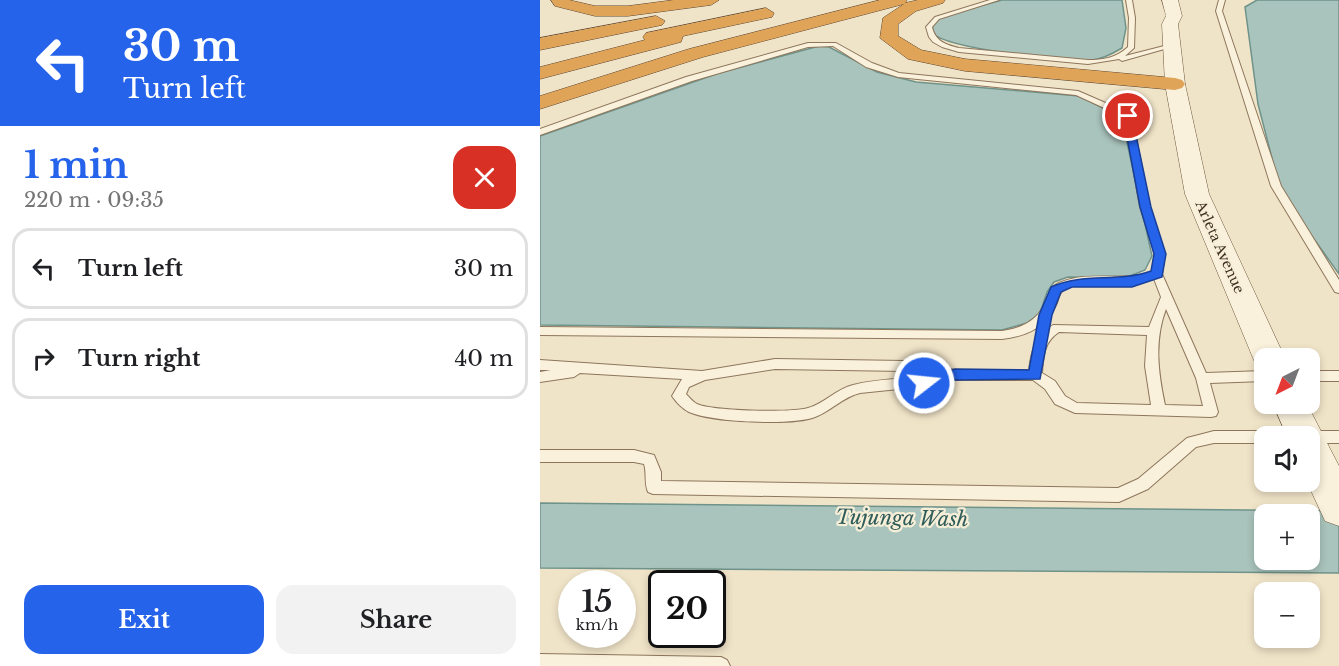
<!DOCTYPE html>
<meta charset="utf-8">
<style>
:root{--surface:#fff;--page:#f2f2f2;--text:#202124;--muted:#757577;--line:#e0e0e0;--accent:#2563eb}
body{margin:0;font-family:"Libre Baskerville",serif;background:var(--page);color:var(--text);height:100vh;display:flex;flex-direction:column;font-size:22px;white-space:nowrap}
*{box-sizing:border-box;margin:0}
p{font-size:20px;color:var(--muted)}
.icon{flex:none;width:33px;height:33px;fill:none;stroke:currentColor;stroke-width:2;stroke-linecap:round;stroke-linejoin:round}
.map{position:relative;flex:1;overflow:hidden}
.drawer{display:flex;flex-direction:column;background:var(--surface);width:540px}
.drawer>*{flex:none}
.top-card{background:#2563eb;color:#fff;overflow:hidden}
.needle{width:39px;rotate:222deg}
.tools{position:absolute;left:714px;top:348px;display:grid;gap:12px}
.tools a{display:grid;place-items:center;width:66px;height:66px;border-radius:12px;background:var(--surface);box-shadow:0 3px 9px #0003;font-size:30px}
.speed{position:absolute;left:18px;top:570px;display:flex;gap:12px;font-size:30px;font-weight:700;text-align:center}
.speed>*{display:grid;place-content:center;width:78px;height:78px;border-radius:50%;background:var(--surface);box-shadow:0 3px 9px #0003;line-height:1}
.speed small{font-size:15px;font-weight:400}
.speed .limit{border:3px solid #111;border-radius:9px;background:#fff;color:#111}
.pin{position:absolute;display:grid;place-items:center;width:51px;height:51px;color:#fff;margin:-26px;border:3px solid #fff;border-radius:50%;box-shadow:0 2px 6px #0007}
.me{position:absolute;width:66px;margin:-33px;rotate:74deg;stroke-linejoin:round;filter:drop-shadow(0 0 4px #0008)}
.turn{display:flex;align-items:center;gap:21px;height:126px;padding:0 24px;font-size:27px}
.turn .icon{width:78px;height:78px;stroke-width:2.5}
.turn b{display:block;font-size:42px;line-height:51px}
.round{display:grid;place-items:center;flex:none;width:63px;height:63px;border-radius:18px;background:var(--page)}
.headline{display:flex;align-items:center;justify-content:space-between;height:102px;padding:0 24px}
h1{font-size:36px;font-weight:700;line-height:45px;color:var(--accent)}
.button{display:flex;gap:12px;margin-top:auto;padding:12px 24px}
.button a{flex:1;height:69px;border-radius:18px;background:var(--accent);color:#fff;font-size:24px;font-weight:700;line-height:69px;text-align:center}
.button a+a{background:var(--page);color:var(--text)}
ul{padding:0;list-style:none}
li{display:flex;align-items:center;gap:18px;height:81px;margin:0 12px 9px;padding:0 12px;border:3px solid var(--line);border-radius:18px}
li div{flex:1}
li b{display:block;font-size:22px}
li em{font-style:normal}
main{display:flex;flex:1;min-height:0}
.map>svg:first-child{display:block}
.water{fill:#a9c4bc;stroke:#6f938a;stroke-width:1.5;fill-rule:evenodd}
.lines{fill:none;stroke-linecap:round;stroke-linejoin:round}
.service-casing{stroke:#8d765c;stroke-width:2}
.secondary-casing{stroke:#6f573f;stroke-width:1}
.motorway-casing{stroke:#5b4430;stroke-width:1}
.service{fill:#faf1dc;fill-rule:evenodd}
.secondary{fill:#faf1dc;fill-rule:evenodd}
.motorway{fill:#e0a458;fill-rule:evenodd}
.route{fill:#2563eb;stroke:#184099;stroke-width:1.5}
.labels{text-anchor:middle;stroke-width:4.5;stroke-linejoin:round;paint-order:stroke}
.far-street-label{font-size:14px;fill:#3d2e20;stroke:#f7eed8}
.near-water-label{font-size:20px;font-style:italic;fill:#2f5d5a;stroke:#f7eed8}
</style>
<main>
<section class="drawer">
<div class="top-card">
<div class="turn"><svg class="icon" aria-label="left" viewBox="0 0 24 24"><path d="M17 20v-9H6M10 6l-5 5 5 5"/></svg><div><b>30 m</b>Turn left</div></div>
</div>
<div class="headline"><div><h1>1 min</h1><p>220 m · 09:35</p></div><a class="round" style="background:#d93025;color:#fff"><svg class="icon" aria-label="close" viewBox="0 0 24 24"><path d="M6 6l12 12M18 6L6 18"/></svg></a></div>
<ul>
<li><svg class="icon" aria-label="left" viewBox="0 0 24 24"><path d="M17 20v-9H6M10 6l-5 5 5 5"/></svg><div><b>Turn left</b></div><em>30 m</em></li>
<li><svg class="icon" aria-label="right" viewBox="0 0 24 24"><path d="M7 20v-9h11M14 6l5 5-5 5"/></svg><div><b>Turn right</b></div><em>40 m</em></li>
</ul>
<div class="button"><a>Exit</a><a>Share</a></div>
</section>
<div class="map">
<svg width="799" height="666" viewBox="0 0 799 666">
<rect width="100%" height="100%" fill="#f0e4c8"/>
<g class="water">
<path d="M462,0H582L586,28L582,48C572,54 563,59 552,60C526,62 408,49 392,33L393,23L399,17Z"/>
<polygon points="717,0 799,0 799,274 741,193 718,104 705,7"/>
<polygon points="279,46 289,47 337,72 376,82 539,96 579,116 582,120 612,256 605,270 585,278 528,277 514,282 507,292 500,313 487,323 462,330 0,325 0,136 179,73"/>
<path d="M0,503L799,511V573L0,568ZM724,514H770V560H724Z"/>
</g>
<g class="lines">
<defs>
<g id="service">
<path d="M450,0H459L399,19L392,27C395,41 406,45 419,48L548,60C563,60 576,58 588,47L589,18L586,0H592L595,18L594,48L585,56L632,44L635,46L582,61L579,59L548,64L419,52L402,47L393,42L389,37L386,27L395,17Z"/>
<polygon points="679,0 685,0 682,11 741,186 799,280 799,293 795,292 731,186 676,11"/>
<path d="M268,43H296L332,63L359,73L538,91L591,114L610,207L625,254L622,274L666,373L724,371V381L670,383L678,412L676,416L671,417L535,413L515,404L505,389L493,380H414L388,386L320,393C303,397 291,411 275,417C252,426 171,422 149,412C143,409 136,402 132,396L142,379L40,373L34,377L0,382V372L11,370H0V360L162,371L235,359L365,361L415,370H489C491,351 496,336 513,325L609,327L621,297L614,279C586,288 547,278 526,288C520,291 519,297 517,303C506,328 487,336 462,339L0,335V327L462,331C482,328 498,321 506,301C509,293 511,286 519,283C548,270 582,282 612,272L615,254L600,207L584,117L536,95L358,77L326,67L293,46L268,47L152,81L0,135V129L146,77ZM626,309L656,378L663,406L625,405C618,372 614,341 626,309ZM519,332L607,335L605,366L611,405L537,403L525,396L515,381L502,373C503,356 504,342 519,332ZM235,369L365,371L391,375C365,380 338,378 313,385C296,389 284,404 268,408C250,413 172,411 157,404C153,402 149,397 146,394L149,387L165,380Z"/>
<rect x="770" y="371" width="29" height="10"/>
<path d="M674,431H724L729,433L731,436H724V443H674L656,447L608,489L579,502L113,494L108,492C104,483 107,473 104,464L94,462H0V450H94L114,455L121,472V481L578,488L598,479L647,438Z"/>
<polygon points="770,431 799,431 799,443 770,443 770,436 763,436 765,433"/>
<polygon points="0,654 181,657 187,660 190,666 0,666"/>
</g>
<g id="secondary">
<polygon points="622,0 638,0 642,16 638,24 645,84 669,194 745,358 724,358 724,369 717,367 713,358 645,194 625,84 622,24 626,16"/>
<polygon points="733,404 767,404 799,466 799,526 785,521 767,482 770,436 747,436"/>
</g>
<g id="motorway">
<polygon points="11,0 29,0 55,6 88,6 134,0 179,0 171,5 88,16 55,16 15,6"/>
<polygon points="340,0 367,0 365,3 378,0 405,0 403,3 376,11 358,24 358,36 381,50 425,59 635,78 642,80 645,84 642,88 635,90 425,71 368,59 340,38 343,18 364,4 163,57 0,109 0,96 149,49"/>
<polygon points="226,8 234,13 232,17 143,36 141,42 0,79 0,67 105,40 103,37 106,33"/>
<polygon points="116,16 125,21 122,25 0,50 0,38"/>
</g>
</defs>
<use href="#service" class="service-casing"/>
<use href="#secondary" class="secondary-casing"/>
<use href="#motorway" class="motorway-casing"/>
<use href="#service" class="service"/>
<use href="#secondary" class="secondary"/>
<use href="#motorway" class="motorway"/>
</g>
<path class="route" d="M588,114L592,116L611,207L626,254L622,277L592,287H532L521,292L512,315L500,379L415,380L384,389L379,387L377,383L379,379L415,369L489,370L499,315L511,287C543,272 578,283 611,271L614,254L600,207L583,116Z"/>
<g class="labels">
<g class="far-street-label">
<text transform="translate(680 247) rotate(66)" y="5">Arleta Avenue</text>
</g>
<g class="near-water-label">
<text transform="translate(362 518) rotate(1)" y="7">Tujunga Wash</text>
</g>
</g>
</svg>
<div class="tools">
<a><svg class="needle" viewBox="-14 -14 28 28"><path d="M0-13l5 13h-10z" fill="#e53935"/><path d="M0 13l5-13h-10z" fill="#757577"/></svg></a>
<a><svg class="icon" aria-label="sound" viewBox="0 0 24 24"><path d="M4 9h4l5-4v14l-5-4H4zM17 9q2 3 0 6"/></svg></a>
<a>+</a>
<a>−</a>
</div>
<div class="speed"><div>15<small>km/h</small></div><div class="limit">20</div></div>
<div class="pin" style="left:588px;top:116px;background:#d93025"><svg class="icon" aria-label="arrive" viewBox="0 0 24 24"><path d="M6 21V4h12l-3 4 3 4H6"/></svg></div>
<svg class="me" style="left:384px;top:383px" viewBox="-20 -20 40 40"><circle r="17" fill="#2563eb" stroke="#fff" stroke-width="3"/><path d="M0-11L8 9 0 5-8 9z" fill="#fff"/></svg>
</div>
</main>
